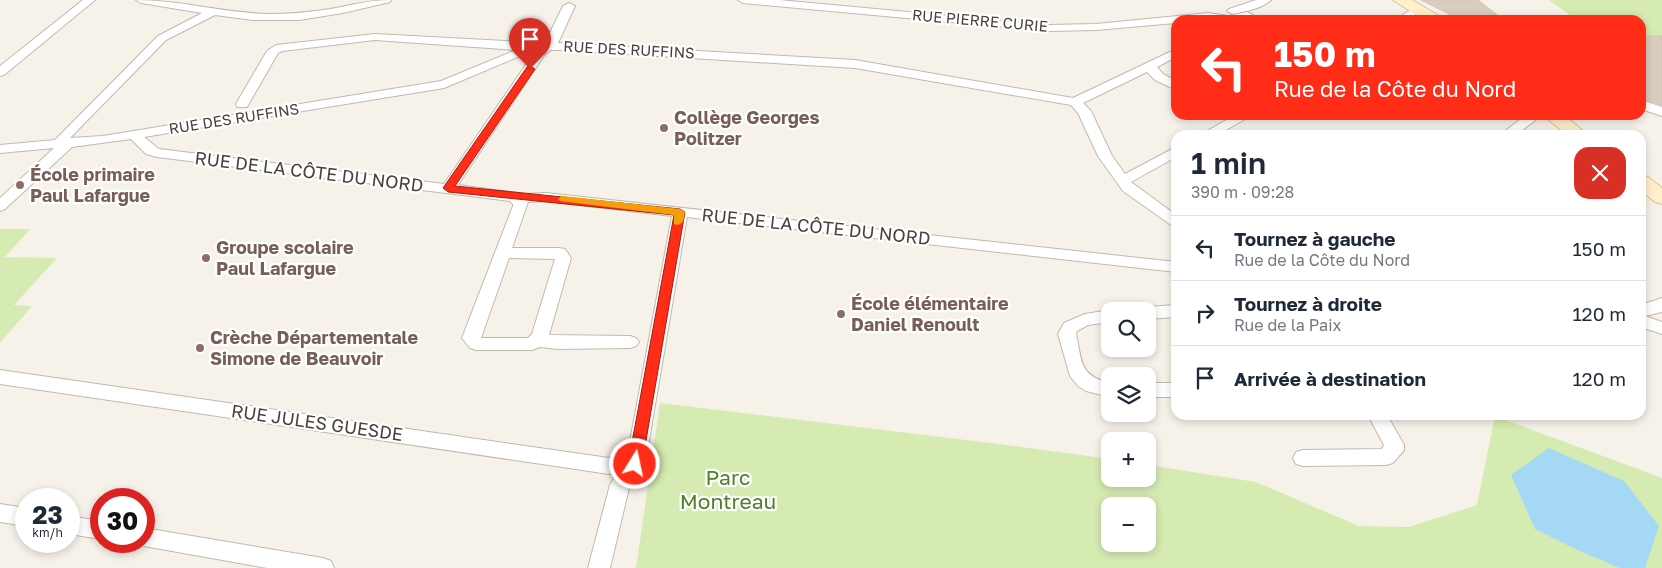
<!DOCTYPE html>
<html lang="fr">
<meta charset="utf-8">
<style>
:root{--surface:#fff;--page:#f6f6f7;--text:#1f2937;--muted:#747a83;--line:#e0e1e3}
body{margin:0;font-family:"Golos Text",sans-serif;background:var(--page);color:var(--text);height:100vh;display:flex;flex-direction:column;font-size:19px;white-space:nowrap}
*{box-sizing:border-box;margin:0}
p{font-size:16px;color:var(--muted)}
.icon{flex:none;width:28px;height:28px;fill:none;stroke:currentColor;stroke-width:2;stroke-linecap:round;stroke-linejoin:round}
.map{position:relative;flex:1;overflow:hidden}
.drawer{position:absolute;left:1171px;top:130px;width:475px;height:290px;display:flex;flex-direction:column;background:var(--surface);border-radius:15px;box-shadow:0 2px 8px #0003}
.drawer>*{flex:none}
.guide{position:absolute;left:1171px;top:15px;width:475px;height:105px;border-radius:15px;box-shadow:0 2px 8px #0003;background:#ff2d18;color:#fff;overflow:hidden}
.buttons{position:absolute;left:1101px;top:302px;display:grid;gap:10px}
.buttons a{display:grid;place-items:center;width:55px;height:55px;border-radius:10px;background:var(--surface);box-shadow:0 2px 8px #0003;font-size:25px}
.speed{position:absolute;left:15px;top:488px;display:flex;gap:10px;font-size:25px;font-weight:700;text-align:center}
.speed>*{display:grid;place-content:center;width:65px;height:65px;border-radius:50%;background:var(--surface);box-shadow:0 2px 8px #0003;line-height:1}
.speed small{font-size:12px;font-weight:400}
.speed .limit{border:8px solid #d22;background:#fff;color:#111}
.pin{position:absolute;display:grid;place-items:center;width:42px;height:42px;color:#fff;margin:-51px -21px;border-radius:50% 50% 50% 0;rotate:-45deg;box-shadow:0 0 5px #0007}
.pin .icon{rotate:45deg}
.me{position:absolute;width:55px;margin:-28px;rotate:10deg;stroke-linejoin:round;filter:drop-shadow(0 0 4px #0008)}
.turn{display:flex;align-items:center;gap:18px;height:105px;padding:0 20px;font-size:22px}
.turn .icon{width:65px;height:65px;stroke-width:2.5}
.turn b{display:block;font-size:35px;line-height:42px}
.round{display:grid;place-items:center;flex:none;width:52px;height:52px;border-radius:15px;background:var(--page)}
.head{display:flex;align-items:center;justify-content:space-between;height:85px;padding:0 20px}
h1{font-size:30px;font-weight:600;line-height:38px}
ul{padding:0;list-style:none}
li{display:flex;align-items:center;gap:15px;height:65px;padding:0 20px;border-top:1px solid var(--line)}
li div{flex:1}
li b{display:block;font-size:19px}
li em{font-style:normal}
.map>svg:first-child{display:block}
.green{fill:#d5ebb2;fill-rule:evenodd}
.water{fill:#a5d8f4}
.building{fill:#d8cdbf;stroke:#d3c4b2}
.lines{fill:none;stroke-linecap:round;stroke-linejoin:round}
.minor-casing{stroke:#c2b9ac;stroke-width:2}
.secondary-casing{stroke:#d8c398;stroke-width:2}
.minor{fill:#fff;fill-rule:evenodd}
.secondary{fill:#ffefcb;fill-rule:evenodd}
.route{fill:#ff2d18;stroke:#a61d10}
.slow{fill:#f59e0b}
.education-dot{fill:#8d6e63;stroke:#fff;stroke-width:2}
.labels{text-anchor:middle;stroke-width:4.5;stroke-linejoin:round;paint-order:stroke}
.far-street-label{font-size:15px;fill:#4a4238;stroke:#fff}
.education-label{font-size:18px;font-weight:bold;fill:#785e54;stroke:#fff;text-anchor:start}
.street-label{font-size:18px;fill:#4a4238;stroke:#fff}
.near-park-label{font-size:21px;fill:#4e8027;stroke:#fff}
</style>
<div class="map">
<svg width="1662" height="568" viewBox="0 0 1662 568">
<rect width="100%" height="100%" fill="#f6f2ea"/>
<g class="green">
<polygon points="1549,0 1662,0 1662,106 1641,98 1641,20 1577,20"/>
<polygon points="0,229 30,229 5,257 57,258 14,305 32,306 0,343"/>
<path d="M660,403L1007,445L1110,459V479H1148V465L1256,482L1359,526L1409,527L1477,505L1495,416L1662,478V568H636ZM1110,506H1148V544H1110Z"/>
</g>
<polygon class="water" points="1549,448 1624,481 1659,526 1645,568 1620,568 1575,549 1535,529 1511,475"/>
<g class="building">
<polygon points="1421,0 1478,0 1504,20 1461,20"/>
<polygon points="1641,36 1662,36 1662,105 1641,98"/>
</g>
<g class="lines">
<defs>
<g id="minor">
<polygon points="83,0 95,0 4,75 0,76 0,66"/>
<path d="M136,0C181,0 224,13 269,14C290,14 310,12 331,9C351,5 370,0 391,0L390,2L343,13L299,20H253L215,15L166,40L70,138L103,136L441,81L516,50L375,40L282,51L278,53L247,107H237L236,104L267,51L276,45L375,34L545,43L563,6L569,3L575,6L558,43L855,60L1073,98L1176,49V57L1157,67L1163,74L1176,81V90L1155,80L1147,72L1083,103L1091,111L1112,156L1125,174L1176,147V157L1131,182L1176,215V227L1171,225L1123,191L1098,156L1078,113L1071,105L855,68L560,50H551L545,54L458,185L524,194L546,193L1176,262V272L687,217L645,464L629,488L610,568H588L610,485L617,473L609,474L0,384V370L609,458L627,457L672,216L546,201L528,202L512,248H559L565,249L571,258L549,335L630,336L636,338L639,342L636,346L630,348L558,349L540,347L532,350H476L470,348L462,338L513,206V204L510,201L157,157L146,154L131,139L72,147L5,209L0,211V198L54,148L0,153V145L55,140L158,36L202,13L141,3ZM534,50H536L444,184L159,149L144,137L444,88ZM509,258L555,259L532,334L528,338H481Z"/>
<polygon points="738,0 779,0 1049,25 1096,24 1208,13 1228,16 1247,12 1253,15 1251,17 1239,20 1176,20 1176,23 1096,30 1049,31 743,3"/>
<path d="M1256,0H1271C1262,9 1245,11 1233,14L1227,11L1229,9Z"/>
<polygon points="1411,10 1417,13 1408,20 1394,20"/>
<polygon points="1641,100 1662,107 1662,116 1641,109"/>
<polygon points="1227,115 1244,115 1247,118 1217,135 1200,135 1230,118"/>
<polygon points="1526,115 1542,115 1516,135 1500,135"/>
<polygon points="1662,298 1662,312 1645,316 1662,322 1662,334 1641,327 1641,305"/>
<polygon points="1176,305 1176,317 1148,319 1148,311 1141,311 1148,307"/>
<path d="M1110,310L1114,311H1110V322L1088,325L1077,331L1076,334C1082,361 1079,376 1110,383V397L1086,391L1078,386L1070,376L1058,334L1064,323L1085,314Z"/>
<rect x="1148" y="383" width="28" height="14"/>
<polygon points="1368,415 1387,415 1404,445 1404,450 1393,463 1386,465 1303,466 1296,464 1293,458 1296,452 1303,450 1382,449 1384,445"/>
<polygon points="0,504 26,508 26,526 0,522"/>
<polygon points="69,516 101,521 101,539 69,534"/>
<polygon points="144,528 323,558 331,561 334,568 267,568 144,546 135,541 144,541"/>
</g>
<g id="secondary">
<polygon points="1393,0 1412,0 1441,17 1443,20 1424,20"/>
<polygon points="1543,115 1564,115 1588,135 1567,135"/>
<polygon points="1641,175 1648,177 1662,188 1662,204 1655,202 1641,191"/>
</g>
</defs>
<use href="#minor" class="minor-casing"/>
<use href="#secondary" class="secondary-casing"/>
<use href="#minor" class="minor"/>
<use href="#secondary" class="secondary"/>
</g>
<polygon class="route" points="530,66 535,69 455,186 680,209 685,212 642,464 640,468 635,469 630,468 628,464 674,215 448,192 443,188 527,67"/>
<polygon class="slow" points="563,196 680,209 685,212 683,222 678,225 674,224 674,215 560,201 558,199 560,197"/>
<g class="education-dot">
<circle cx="664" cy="128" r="5"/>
<circle cx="20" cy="185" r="5"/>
<circle cx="206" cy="258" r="5"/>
<circle cx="841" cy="314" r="5"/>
<circle cx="200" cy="348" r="5"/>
</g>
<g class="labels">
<g class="far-street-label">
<text transform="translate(980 21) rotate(5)" y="5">RUE PIERRE CURIE</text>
<text transform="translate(629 50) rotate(3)" y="5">RUE DES RUFFINS</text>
<text transform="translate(234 119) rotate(-9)" y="5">RUE DES RUFFINS</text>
</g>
<g class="education-label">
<text x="674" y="124">Collège Georges<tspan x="674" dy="21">Politzer</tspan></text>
<text x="30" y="181">École primaire<tspan x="30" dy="21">Paul Lafargue</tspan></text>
<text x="216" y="254">Groupe scolaire<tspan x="216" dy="21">Paul Lafargue</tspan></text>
<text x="851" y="310">École élémentaire<tspan x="851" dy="21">Daniel Renoult</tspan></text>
<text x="210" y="344">Crèche Départementale<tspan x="210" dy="21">Simone de Beauvoir</tspan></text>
</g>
<g class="street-label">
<text transform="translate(309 172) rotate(7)" y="6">RUE DE LA CÔTE DU NORD</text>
<text transform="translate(816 227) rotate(6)" y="6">RUE DE LA CÔTE DU NORD</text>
<text transform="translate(317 423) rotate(8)" y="6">RUE JULES GUESDE</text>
</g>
<g class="near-park-label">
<text x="728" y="485">Parc<tspan x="728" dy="24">Montreau</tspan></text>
</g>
</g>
</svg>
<div class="buttons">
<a><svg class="icon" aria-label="search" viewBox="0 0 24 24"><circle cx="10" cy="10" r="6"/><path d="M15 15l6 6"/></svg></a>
<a><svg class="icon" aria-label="layers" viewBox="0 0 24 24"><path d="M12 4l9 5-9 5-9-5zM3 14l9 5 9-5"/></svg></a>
<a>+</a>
<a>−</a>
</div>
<div class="speed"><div>23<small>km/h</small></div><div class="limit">30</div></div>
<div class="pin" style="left:530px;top:69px;background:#d93025"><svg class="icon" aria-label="arrive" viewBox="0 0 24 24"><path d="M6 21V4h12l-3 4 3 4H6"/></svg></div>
<svg class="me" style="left:635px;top:464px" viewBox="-20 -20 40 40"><circle r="17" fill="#ff2d18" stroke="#fff" stroke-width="3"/><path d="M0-11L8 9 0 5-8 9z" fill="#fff"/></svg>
<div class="guide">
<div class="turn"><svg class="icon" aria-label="left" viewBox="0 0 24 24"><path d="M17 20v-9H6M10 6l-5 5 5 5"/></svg><div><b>150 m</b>Rue de la Côte du Nord</div></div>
</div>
<section class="drawer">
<div class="head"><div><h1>1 min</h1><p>390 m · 09:28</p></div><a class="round" style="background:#d93025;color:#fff"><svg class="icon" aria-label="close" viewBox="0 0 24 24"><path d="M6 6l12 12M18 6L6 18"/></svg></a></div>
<ul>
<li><svg class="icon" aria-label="left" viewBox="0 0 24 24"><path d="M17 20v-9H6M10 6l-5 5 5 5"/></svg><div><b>Tournez à gauche</b><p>Rue de la Côte du Nord</p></div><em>150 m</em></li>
<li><svg class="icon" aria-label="right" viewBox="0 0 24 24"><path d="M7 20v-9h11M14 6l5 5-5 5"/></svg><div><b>Tournez à droite</b><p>Rue de la Paix</p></div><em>120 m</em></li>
<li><svg class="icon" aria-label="arrive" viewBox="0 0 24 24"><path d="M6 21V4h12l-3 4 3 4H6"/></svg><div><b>Arrivée à destination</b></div><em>120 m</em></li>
</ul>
</section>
</div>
